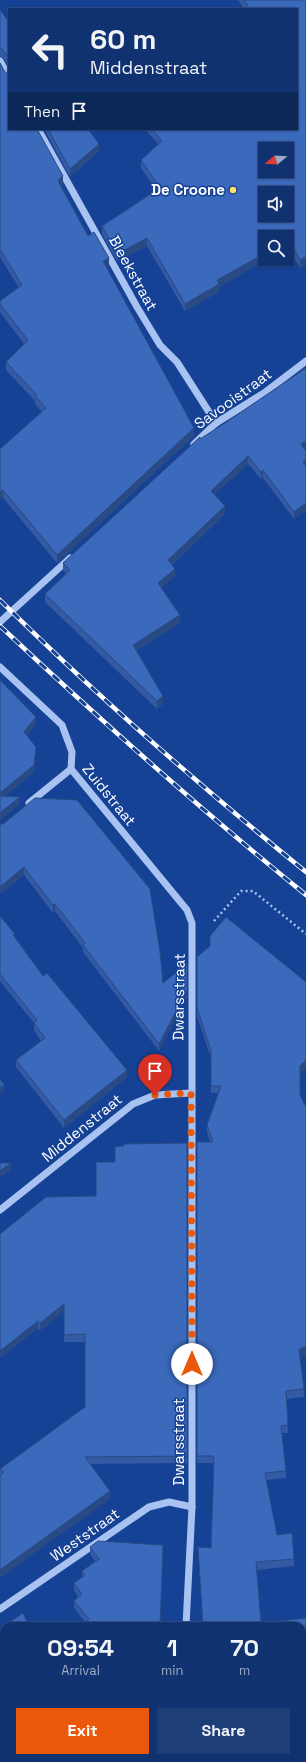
<!DOCTYPE html>
<style>
:root{--surface:#103270;--page:#1e3e78;--text:#f1f3f6;--muted:#9caac3;--line:#304d83;--accent:#ea580c}
body{margin:0;font-family:"Space Grotesk",sans-serif;background:var(--page);color:var(--text);height:100vh;display:flex;flex-direction:column;font-size:15px;white-space:nowrap}
*{box-sizing:border-box;margin:0}
p{font-size:13px;color:var(--muted)}
.icon{flex:none;width:22px;height:22px;fill:none;stroke:currentColor;stroke-width:2;stroke-linecap:round;stroke-linejoin:round}
.map{position:relative;flex:1;overflow:hidden}
.sheet{position:absolute;left:0px;top:1622px;width:306px;height:140px;display:flex;flex-direction:column;background:var(--surface);border-radius:12px 12px 0 0;box-shadow:0 1px 3px #0004,0 0 0 1px var(--line)}
.sheet>*{flex:none}
.banner{position:absolute;left:8px;top:8px;width:290px;height:122px;border-radius:0px;box-shadow:0 1px 3px #0004,0 0 0 1px var(--line);background:#103270;color:var(--text);overflow:hidden}
.needle{width:26px;rotate:252deg}
.tools{position:absolute;left:258px;top:142px;display:grid;gap:8px}
.tools a{display:grid;place-items:center;width:36px;height:36px;border-radius:0px;background:var(--surface);box-shadow:0 1px 3px #0004,0 0 0 1px var(--line);font-size:20px}
.pin{position:absolute;display:grid;place-items:center;width:34px;height:34px;color:#fff;margin:-41px -17px;border-radius:50% 50% 50% 0;rotate:-45deg;box-shadow:0 0 4px #0007}
.pin .icon{rotate:45deg}
.me{position:absolute;width:44px;margin:-22px;rotate:0deg;stroke-linejoin:round;filter:drop-shadow(0 0 3px #0008)}
.turn{display:flex;align-items:center;gap:14px;height:84px;padding:0 16px;font-size:18px}
.turn .icon{width:52px;height:52px;stroke-width:2.5}
.turn b{display:block;font-size:28px;line-height:34px}
.then{display:flex;align-items:center;height:38px;padding:0 16px;background:#0003;gap:8px;font-size:15px}
.eta{display:flex;justify-content:space-evenly;align-items:center;height:68px;text-align:center}
.eta b{font-size:24px;font-weight:600;line-height:28px}
.action{display:flex;gap:8px;margin-top:auto;padding:8px 16px}
.action a{flex:1;height:46px;border-radius:0px;background:var(--accent);color:#fff;font-size:16px;font-weight:600;line-height:46px;text-align:center}
.action a+a{background:var(--page);color:var(--text)}
.map>svg:first-child{display:block}
.lines{fill:none;stroke-linecap:round;stroke-linejoin:round}
.path{stroke:#a8c2f1;stroke-width:2.5;stroke-dasharray:2 3;stroke-linecap:butt}
.minor{stroke:#a8c2f1;stroke-width:7}
.rail-casing{stroke:#fff;stroke-width:4.5}
.rail{stroke:#164295;stroke-width:3;stroke-dasharray:9;stroke-linecap:butt}
.wall{fill:#335aa2}
.shaded-wall{fill:#294a84}
.building{fill:#3b69bc;stroke:#294a84;fill-rule:evenodd}
.route{stroke:#ea580c;stroke-width:7;stroke-dasharray:0 12.6}
.poi-dot{fill:#ffe168;stroke:#164295;stroke-width:1.5}
.labels{text-anchor:middle;stroke-width:3;stroke-linejoin:round;paint-order:stroke}
.poi-label{font-size:15px;font-weight:bold;fill:#fff;stroke:#164295;text-anchor:end}
.street-label{font-size:15px;fill:#fff;stroke:#164295}
</style>
<div class="map">
<svg width="306" height="1762" viewBox="0 0 306 1762">
<rect width="100%" height="100%" fill="#164295"/>
<g class="lines">
<polyline class="path" points="214,921 241,891 253,891 306,934"/>
<g class="minor">
<polyline points="0,61 9,77"/>
<polyline points="38,129 137,307 160,345 177,362 216,423"/>
<polyline points="194,444 216,423 264,393 306,361"/>
<polyline points="0,622 70,558"/>
<polyline points="0,667 62,725 72,752 71,769 187,910 192,923 192,1507 186,1626"/>
<polyline points="29,803 71,769"/>
<polyline points="0,1210 133,1104 155,1095 191,1093"/>
<polyline points="0,1609 149,1507 169,1502 192,1507"/>
<polyline points="180,1762 180,1758"/>
</g>
<defs>
<g id="rail">
<path d="M0,600C97,696 200,786 306,872"/>
<path d="M0,626C99,719 200,809 306,895"/>
</g>
</defs>
<use href="#rail" class="rail-casing"/>
<use href="#rail" class="rail"/>
</g>
<g class="wall">
<polygon points="238,0 306,0 306,265 300,268 290,250 287,252 287,237 265,259 276,259 264,266 262,262 219,287 219,292 185,311 147,246 117,261 102,234 102,226 156,190 141,168 141,160 158,144 145,129 297,129 297,9 244,9"/>
<polygon points="0,10 9,22 9,67 4,59 0,56"/>
<polygon points="0,63 63,184 61,185 88,236 109,266 106,267 194,436 57,563 3,498 0,449 42,412 35,404 35,401 6,370 6,362 24,344 0,312 0,301 19,288 0,257"/>
<polygon points="44,129 88,129 99,151 70,177"/>
<polygon points="306,368 306,448 305,449 306,451 306,510 294,519 263,478 261,479 248,464 214,495 225,514 172,565 175,576 161,588 180,623 136,650 163,704 157,709 45,602 45,594 66,574 63,570 63,563 200,439 225,423"/>
<polygon points="0,824 163,983 187,997 159,1051 83,952 83,948 70,931 55,911 53,913 24,875 0,894"/>
<polygon points="0,916 43,976 127,1077 64,1128 16,1067 16,1060 41,1041 34,1030 34,1023 0,981"/>
<polygon points="197,957 306,982 306,1067 300,1074 300,1095 306,1107 306,1355 300,1356 304,1389 304,1397 286,1399 288,1433 282,1433 286,1471 286,1478 266,1480 277,1535 294,1559 294,1566 257,1570 261,1623 306,1618 306,1753 302,1753 302,1626 203,1626 198,1547 211,1548 214,1468 213,1463 197,1463 197,1142 210,1142 207,1132 207,1125 219,1093 211,1093 211,1058 197,1016"/>
<polygon points="187,1143 187,1463 90,1464 110,1499 0,1475 0,1469 85,1407 85,1342 64,1342 64,1311 40,1331 38,1328 0,1358 96,1196 115,1162"/>
<polygon points="90,1547 161,1626 85,1622 74,1608 74,1601 78,1597 74,1590 74,1583 82,1578 82,1571 95,1561 90,1554"/>
</g>
<g class="shaded-wall">
<polygon points="99,144 99,151 70,177 70,169"/>
<polygon points="63,176 63,184 58,188 58,180"/>
<polygon points="147,238 147,246 117,261 117,254"/>
<polygon points="290,242 290,250 287,252 287,244"/>
<polygon points="262,255 262,262 219,287 219,292 185,311 185,304 217,280"/>
<polygon points="306,257 306,265 300,268 300,260"/>
<polygon points="109,258 109,266 103,269 103,261"/>
<polygon points="264,258 265,258 265,259 276,259 264,266"/>
<polygon points="194,428 194,436 57,563 57,555"/>
<polygon points="306,441 306,448 301,451 301,444"/>
<polygon points="248,456 248,464 211,498 211,491"/>
<polygon points="306,460 306,468 303,462"/>
<polygon points="263,470 263,478 261,479 261,472"/>
<polygon points="3,490 3,498 0,500 0,492"/>
<polygon points="306,503 306,510 294,519 294,512"/>
<polygon points="225,506 225,514 168,568 168,560"/>
<polygon points="175,569 175,576 158,591 158,583"/>
<polygon points="180,615 180,623 133,653 133,645"/>
<polygon points="163,696 163,704 157,709 157,701"/>
<polygon points="36,717 36,724 24,739 24,732"/>
<polygon points="36,747 36,755 34,772 0,801 0,793"/>
<polygon points="20,797 20,804 0,821 0,813"/>
<polygon points="24,867 24,875 0,894 0,887"/>
<polygon points="55,904 55,911 53,913 53,905"/>
<polygon points="187,990 187,997 159,1051 159,1044"/>
<polygon points="306,1060 306,1067 300,1074 300,1066"/>
<polygon points="127,1070 127,1077 64,1128 64,1120"/>
<polygon points="4,1085 4,1092 0,1095 0,1088"/>
<polygon points="11,1163 11,1170 0,1178 0,1171"/>
<polygon points="64,1304 64,1311 40,1331 40,1323"/>
<polygon points="38,1321 38,1328 0,1358 0,1351"/>
<polygon points="306,1347 306,1355 299,1356 299,1349"/>
<polygon points="110,1491 110,1499 0,1578 0,1570"/>
<polygon points="4,1671 4,1679 0,1681 0,1674"/>
<polygon points="123,1758 138,1758 129,1762 114,1762"/>
</g>
<g class="building">
<path d="M244,0H306V257L300,260L290,242L287,244V237H265V258H264L262,255L217,280L219,284L185,304L147,238L117,254L102,226L160,188L141,160L162,141L152,129H297V9H250ZM265,149H287V171H265ZM265,193H287V215H265Z"/>
<polygon points="0,10 9,22 9,59 4,51 0,48"/>
<polygon points="0,63 5,72 9,74 9,129 37,129 63,176 58,180 59,183 88,236 94,232 109,258 103,261 194,428 57,555 3,490 0,492 0,449 46,408 35,396 37,395 6,362 28,340 0,304 0,301 22,285 0,249"/>
<polygon points="48,129 88,129 99,144 70,169"/>
<polygon points="306,368 306,441 301,444 306,451 306,460 303,462 306,466 306,503 294,512 263,470 261,472 248,456 211,491 225,506 168,560 175,569 158,583 180,615 133,645 163,696 157,701 45,594 70,570 63,563 200,437 200,439 225,423"/>
<polygon points="0,680 36,717 24,732 36,747 34,765 0,793"/>
<polygon points="0,796 20,797 0,813"/>
<polygon points="35,798 77,800 150,889 160,952 163,983 187,964 187,990 159,1044 83,945 85,943 70,923 55,904 53,905 24,867 0,887 0,824 3,824"/>
<polygon points="0,916 15,934 13,935 43,976 47,973 127,1070 64,1120 16,1060 45,1038 34,1023 37,1020 0,974"/>
<polygon points="226,917 306,982 306,1060 300,1066 300,1095 306,1107 306,1347 299,1349 304,1389 286,1391 288,1425 281,1426 286,1471 265,1473 277,1535 292,1533 294,1559 256,1562 261,1623 306,1618 306,1746 302,1746 302,1626 203,1626 198,1547 211,1548 214,1461 213,1456 197,1456 197,1142 213,1142 207,1125 221,1086 211,1086 211,1051 197,1008 197,957 210,946 210,936"/>
<polygon points="0,1079 4,1085 0,1088"/>
<polygon points="187,1143 187,1456 85,1457 110,1491 0,1570 0,1476 4,1472 0,1469 85,1407 85,1334 64,1335 64,1304 40,1323 38,1321 0,1351 0,1234 46,1197 96,1196 96,1162 115,1162 115,1147 124,1146 124,1144"/>
<polygon points="0,1163 11,1163 0,1171"/>
<polygon points="98,1541 163,1545 160,1626 80,1626 89,1619 74,1601 82,1594 74,1583 85,1575 82,1571 99,1559 90,1547"/>
<polygon points="23,1613 29,1626 4,1626"/>
<polygon points="4,1626 4,1671 0,1674 0,1629"/>
<polygon points="4,1700 4,1758 123,1758 114,1762 0,1762 0,1704"/>
<polygon points="306,1755 306,1762 212,1762 212,1758 248,1758 251,1759 271,1758 302,1758 302,1756"/>
</g>
<g class="lines">
<polyline class="route" points="155,1095 191,1093 192,1364"/>
</g>
<circle class="poi-dot" cx="233" cy="190" r="4"/>
<g class="labels">
<g class="poi-label">
<text x="225" y="195">De Croone</text>
</g>
<g class="street-label">
<text transform="translate(133 273) rotate(61)" y="5">Bleekstraat</text>
<text transform="translate(233 399) rotate(-36)" y="5">Savooistraat</text>
<text transform="translate(109 795) rotate(51)" y="5">Zuidstraat</text>
<text transform="translate(179 997) rotate(-89)" y="5">Dwarsstraat</text>
<text transform="translate(82 1128) rotate(-39)" y="5">Middenstraat</text>
<text transform="translate(179 1442) rotate(-90)" y="5">Dwarsstraat</text>
<text transform="translate(85 1535) rotate(-35)" y="5">Weststraat</text>
</g>
</g>
</svg>
<div class="tools">
<a><svg class="needle" viewBox="-14 -14 28 28"><path d="M0-13l5 13h-10z" fill="#e53935"/><path d="M0 13l5-13h-10z" fill="#9caac3"/></svg></a>
<a><svg class="icon" aria-label="sound" viewBox="0 0 24 24"><path d="M4 9h4l5-4v14l-5-4H4zM17 9q2 3 0 6"/></svg></a>
<a><svg class="icon" aria-label="search" viewBox="0 0 24 24"><circle cx="10" cy="10" r="6"/><path d="M15 15l6 6"/></svg></a>
</div>
<div class="pin" style="left:155px;top:1095px;background:#d93025"><svg class="icon" aria-label="arrive" viewBox="0 0 24 24"><path d="M6 21V4h12l-3 4 3 4H6"/></svg></div>
<svg class="me" style="left:192px;top:1364px" viewBox="-20 -20 40 40"><circle r="19" fill="#fff"/><path d="M0-13L10 11 0 6-10 11z" fill="#ea580c"/></svg>
<div class="banner">
<div class="turn"><svg class="icon" aria-label="left" viewBox="0 0 24 24"><path d="M17 20v-9H6M10 6l-5 5 5 5"/></svg><div><b>60 m</b>Middenstraat</div></div>
<div class="then">Then<svg class="icon" aria-label="arrive" viewBox="0 0 24 24"><path d="M6 21V4h12l-3 4 3 4H6"/></svg></div>
</div>
<section class="sheet">
<div class="eta">
<div><b>09:54</b><p>Arrival</p></div>
<div><b>1</b><p>min</p></div>
<div><b>70</b><p>m</p></div>
</div>
<div class="action"><a>Exit</a><a>Share</a></div>
</section>
</div>
